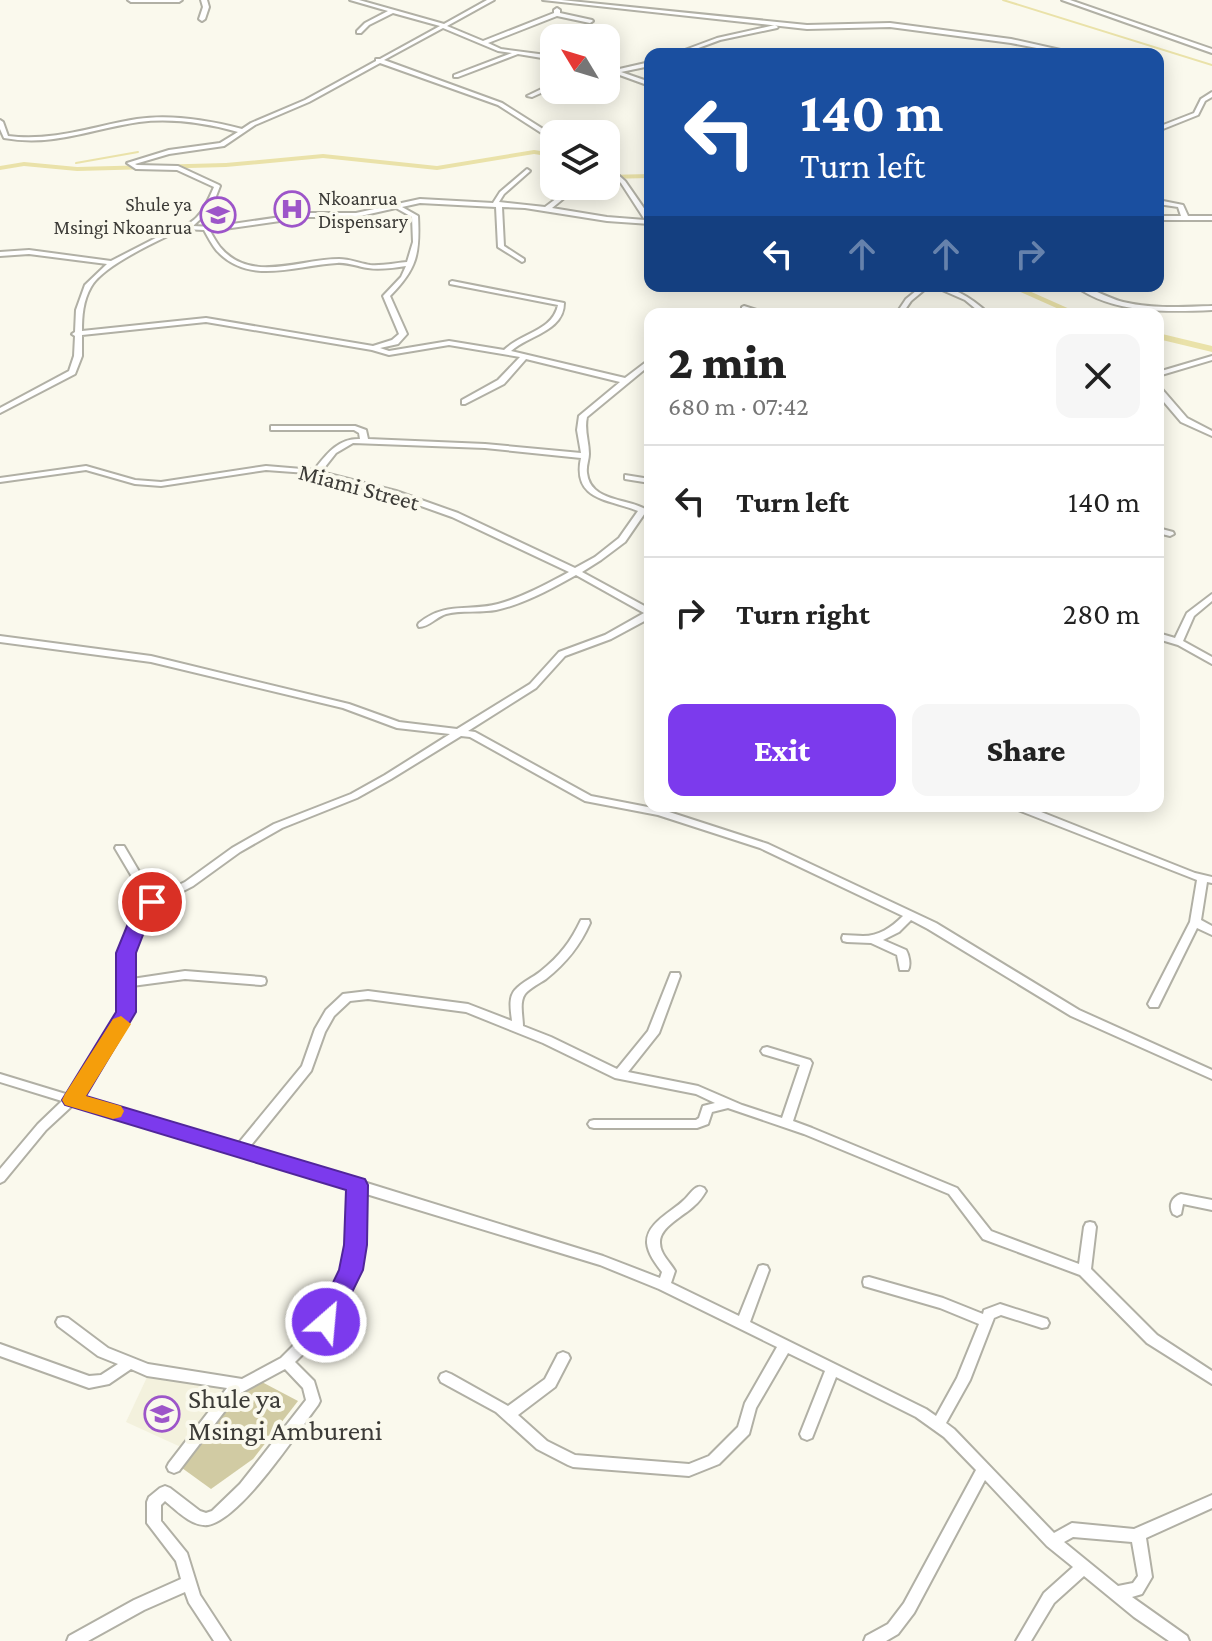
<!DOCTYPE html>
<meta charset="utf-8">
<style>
:root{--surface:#fff;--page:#f6f6f6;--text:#222;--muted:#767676;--line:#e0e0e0;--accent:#7c3aed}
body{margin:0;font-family:"Crimson Pro",serif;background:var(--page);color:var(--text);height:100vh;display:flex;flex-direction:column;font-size:30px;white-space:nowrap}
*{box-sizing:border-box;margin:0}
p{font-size:26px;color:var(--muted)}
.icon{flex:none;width:44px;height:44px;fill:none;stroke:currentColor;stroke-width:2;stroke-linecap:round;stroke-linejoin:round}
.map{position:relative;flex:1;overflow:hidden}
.drawer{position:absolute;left:644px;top:308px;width:520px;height:504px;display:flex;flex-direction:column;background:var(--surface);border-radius:16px;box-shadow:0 4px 20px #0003}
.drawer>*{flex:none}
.banner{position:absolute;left:644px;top:48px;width:520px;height:244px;border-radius:16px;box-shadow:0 4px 20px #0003;background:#1a4fa0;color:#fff;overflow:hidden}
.needle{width:52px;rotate:308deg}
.controls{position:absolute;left:540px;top:24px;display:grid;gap:16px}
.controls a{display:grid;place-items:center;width:80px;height:80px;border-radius:16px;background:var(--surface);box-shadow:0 4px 20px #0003;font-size:40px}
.pin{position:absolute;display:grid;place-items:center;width:68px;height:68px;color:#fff;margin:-34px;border:4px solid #fff;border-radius:50%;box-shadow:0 2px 8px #0007}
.me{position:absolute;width:88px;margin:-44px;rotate:27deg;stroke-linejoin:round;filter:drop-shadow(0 0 6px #0008)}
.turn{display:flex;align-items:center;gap:28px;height:168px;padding:0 24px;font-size:36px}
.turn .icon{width:104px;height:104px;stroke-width:2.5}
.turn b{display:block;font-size:56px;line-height:68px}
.lanes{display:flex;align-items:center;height:76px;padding:0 24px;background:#0003;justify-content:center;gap:40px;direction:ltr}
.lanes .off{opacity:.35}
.round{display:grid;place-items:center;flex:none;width:84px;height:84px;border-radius:16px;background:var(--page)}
.headline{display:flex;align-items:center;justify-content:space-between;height:136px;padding:0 24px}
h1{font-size:48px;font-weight:800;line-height:60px}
.button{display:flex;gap:16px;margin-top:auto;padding:16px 24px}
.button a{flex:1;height:92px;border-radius:16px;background:var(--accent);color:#fff;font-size:32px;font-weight:800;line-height:92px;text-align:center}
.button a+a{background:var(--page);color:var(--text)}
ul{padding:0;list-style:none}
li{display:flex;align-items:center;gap:24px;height:112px;padding:0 24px;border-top:2px solid var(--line)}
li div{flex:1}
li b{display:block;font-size:30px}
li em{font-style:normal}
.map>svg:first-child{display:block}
.built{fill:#f3f1dd}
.green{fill:#d1cba3}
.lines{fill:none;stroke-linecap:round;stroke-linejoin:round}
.stream{stroke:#eae2a9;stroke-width:2}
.river{fill:#eae2a9;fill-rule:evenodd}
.minor-casing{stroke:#b1b0a5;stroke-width:4}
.minor{fill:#fff;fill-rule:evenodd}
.route{fill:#7c3aed;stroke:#51269a;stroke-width:2}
.slow{fill:#f59e0b}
.labels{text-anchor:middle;stroke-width:8;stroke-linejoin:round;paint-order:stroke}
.far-poi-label{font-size:20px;fill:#3c3b37;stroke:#faf9ed;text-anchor:start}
.street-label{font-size:24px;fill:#3c3b37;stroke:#faf9ed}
.near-poi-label{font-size:28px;fill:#3c3b37;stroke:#faf9ed;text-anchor:start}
</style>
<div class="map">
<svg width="1212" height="1641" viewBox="0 0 1212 1641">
<rect width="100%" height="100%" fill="#faf9ed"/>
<polygon class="built" points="148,1375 227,1385 183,1448 126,1422"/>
<polygon class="green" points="260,1381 298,1401 253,1459 211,1489 182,1468 238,1393"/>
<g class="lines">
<g class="stream">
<polyline points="1003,0 1212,65"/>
<polyline points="76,163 138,152"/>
</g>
<g class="river">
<polygon points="534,150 554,153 554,157 534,154 437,170 323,158 226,167 77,171 24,166 0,170 0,166 24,162 77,167 226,163 323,154 437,166"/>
<polygon points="650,174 650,178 606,179 606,175"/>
<polygon points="1007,286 1018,286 1081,314 1070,314"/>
<polygon points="1158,333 1212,346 1212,352 1158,339"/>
</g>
<defs>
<g id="minor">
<polygon points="128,0 182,0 179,2 131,2"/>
<polygon points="201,0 207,0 209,7 205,19 202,21 199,19 203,7"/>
<path d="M350,0H359L444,24L487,0H494L447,26L483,41L554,13V10L557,8L560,10V13L592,20L593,21L590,23L557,16L488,43L501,49L554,56V60L518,54L458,77H454V75L512,53L498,51L443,28L384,60L502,103L554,136V141L498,105L380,63L309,102L255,125L224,146L169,154L135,164L137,165L178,166L219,185L220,186L211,209L193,226L212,227L308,213H356L420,199L493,203L500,192L527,169L530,171L529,172L504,194L499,202L545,207L557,198L560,186H566L563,199L552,208L607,217L645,220L621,183L606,169V164L625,181L650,217V224L607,221L525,208L502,207L504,246L524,259V261L522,262L498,247L496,207L420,203L402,207L418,216C420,254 417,269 390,296L407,334L398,344L380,348L389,351L449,341L504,350C521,333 553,331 558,305L450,284V282L452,281L564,303C564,331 529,335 511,351L625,378L650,359V365L587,417C584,430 589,441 589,454C589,460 586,466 587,473C590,502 628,498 647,510L625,542L601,560L582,572L650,609V618L611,639L565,656L536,688L468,731L475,732L591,796L663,810L768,844L936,923L1079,1010L1212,1070V1079L1071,1016L928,929L911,920L899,932L883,940L906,950C909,955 911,965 908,970H900L897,955L871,943L847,942L843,941L842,938L843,935C850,935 856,936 863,936C879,936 891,928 903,916L760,848L658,815L585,801L470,737L461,736L391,779L357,798L282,828L240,852L193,886L156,905L144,922L131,953L132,979L185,971L261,977L265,978L266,981L265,984L261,985L185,979L132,986L133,1008L119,1039L84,1094L80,1098L237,1145L302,1066L315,1029L326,1010L343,994L368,991L468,1004L512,1021C511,1011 508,998 515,990C522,982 534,977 541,971C560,956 571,941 581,920H589L590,923C580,946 566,963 546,979C540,983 530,988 525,994C519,1002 523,1017 523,1026L551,1037L617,1069L648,1031L671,973H679L680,976L659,1033L628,1072L698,1086L742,1105L782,1118L800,1065L763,1054L761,1051L763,1048L767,1047L810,1060L812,1063L793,1121L812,1128L957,1188L991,1231L1079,1264L1084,1227L1086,1223L1090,1222L1094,1223L1096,1227L1091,1269L1157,1335L1212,1371V1384L1147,1343L1080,1275L983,1239L949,1194L804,1134L728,1108L712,1112L708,1124L697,1128H594L590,1127L588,1124L590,1121L594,1120H696L699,1118L703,1106L715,1103L696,1094L615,1078L543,1043L466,1012L368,999L350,1001L334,1016L325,1032L311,1071L248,1149L355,1181L357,1180L603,1256L660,1278L662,1272C656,1264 648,1254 647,1243C646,1223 672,1212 684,1200C688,1197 693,1188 698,1187C700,1186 702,1187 704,1188L706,1191C703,1196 699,1202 694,1206C684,1216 659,1227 660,1243C660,1254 670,1262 675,1271L671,1283L739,1316L759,1266L763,1265L767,1266L769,1270L750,1322L926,1409L936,1416L957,1378L979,1324L940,1308L864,1286L863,1282L864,1278L869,1277L943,1298L983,1314L984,1310L1000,1304L1047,1319L1049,1323L1047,1327L1042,1328L1001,1315L994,1318L970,1380L946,1423L954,1429L1054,1533L1072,1523L1134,1529L1212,1495V1508L1146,1538L1152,1577L1142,1594L1132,1597L1187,1636L1189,1641H1169L1134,1617L1084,1576L1054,1603L1031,1641H1016L1044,1593L1073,1567L1047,1546L985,1480L914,1613L898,1634L886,1641H864L866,1636L888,1624L904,1603L976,1470L944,1437L916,1417L836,1377L812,1438L807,1440L802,1438L800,1434L825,1371L788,1353L756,1408L749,1434L719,1464L689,1476L573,1467L568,1465L537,1449L496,1412L441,1382L439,1378L441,1374L446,1372L451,1374L508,1406L545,1379L558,1354L563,1352L568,1354L570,1358L555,1387L518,1415L547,1441L575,1455L689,1464L709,1456L738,1427L745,1403L777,1347L659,1289L600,1265L363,1193L362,1245L357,1270L331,1326L295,1362L314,1381L320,1401L318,1405C297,1433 241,1519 208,1525C192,1527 176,1510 165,1501L161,1505V1521L187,1553L200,1595L230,1641H214L189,1603L185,1592L144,1610L88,1641H67L69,1636L134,1600L181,1579L176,1561L147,1523V1502L149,1497L160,1488L165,1486L170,1488L200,1511L206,1513L212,1511L240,1484L306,1400L303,1388L285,1369L237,1395L179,1471L174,1473L169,1471L167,1467L169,1463L227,1388L147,1376L131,1369L109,1384L89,1388L0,1356V1344L89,1376L101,1375L118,1364L98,1356L58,1326L56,1322L58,1318L63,1317L68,1318L108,1348L148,1364L242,1379L281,1358L321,1318L345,1270L350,1245L351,1189L73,1105L46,1130L4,1181L0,1183V1169L38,1124L62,1101L0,1082V1074L69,1095L76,1088L108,1038L121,1008V953L134,921L147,902L115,848L116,846H124L154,897L185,882L232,848L274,824L351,794L385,775L450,734L397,728L343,708L151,662L0,642V636L151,656L349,704L399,722L457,729L530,684L559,652L605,635L644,613L576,575C551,589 524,604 496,610C479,613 462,610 446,614C436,617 429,627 419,627L418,625L419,623C446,601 468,612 498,604C523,597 547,584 569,572L452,517L390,495L307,473L266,470L161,486L135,484L86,470L0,482V478L86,466L135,480L161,482L266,466L314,470C326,455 338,438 360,439L359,433L354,430H271V426H355L366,430L368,439L485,444L581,453L577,430L579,416L620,382L526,359L504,384L465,404H462V400L498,380L520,357L449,345L389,355L372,350L206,322L82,335V356L75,374L0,413V408L69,371L74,356L75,336L72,334L75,332L76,310L85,285L107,264L29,254L0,256V252L29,250L111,261L179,226C198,225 207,203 214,187L177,170L136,169L127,163L169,150L220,143L238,132C206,123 172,118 139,122C91,129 53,147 4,138L0,129V120L3,122L8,136C54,142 93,126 137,119C171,114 208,120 242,129L251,123L305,100L376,61V59H380L440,26L393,13L369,25L361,33H357V31L365,23L388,11ZM396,208L412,217L413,242L407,262C395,263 382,266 370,265C359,263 349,259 339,259C299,259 251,284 220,247C216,242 213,236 210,231L308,217H356ZM182,229L204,230C208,237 212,245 217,251C250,286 296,265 337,263C348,262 358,267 368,268C380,270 393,268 406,266L401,277L383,296L399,334L392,340L373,346L206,318L82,331C82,316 83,301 91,287C103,265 158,241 182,229ZM353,443L485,448L581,458C572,501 609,499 638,511L619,538L595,557L575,568L458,513L396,491L321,472L336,453ZM1073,1537L1132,1542L1138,1576L1133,1583L1118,1586L1064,1542Z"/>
<polygon points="543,0 561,0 807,25 890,23 1011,39 1074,53 1068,54 1011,43 890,27 807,29"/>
<polygon points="1062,0 1070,0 1212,49 1212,53"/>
<polygon points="775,25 778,27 777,28 720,40 682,54 674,54 717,38"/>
<polygon points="650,62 650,66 621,72 650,82 650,86 606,70 606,66 615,70"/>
<polygon points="554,83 554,87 532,97 527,96"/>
<polygon points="1212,92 1212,97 1205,101 1198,115 1158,131 1158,127 1194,113 1201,99"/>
<polygon points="1158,200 1183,205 1188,216 1212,216 1212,220 1158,220 1158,216 1181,216 1178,207 1158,204"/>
<polygon points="922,286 929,286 911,301 902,314 896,314 906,299"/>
<path d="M933,286C954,286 974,300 989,314H982L965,300Z"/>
<path d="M1075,286C1089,286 1107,298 1123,302C1152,309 1182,307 1212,306V310C1166,312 1114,314 1075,286Z"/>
<polygon points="744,306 766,313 767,314 757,314 742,309 742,307"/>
<polygon points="1212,356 1212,360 1158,376 1158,372"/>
<polygon points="1158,388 1161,388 1187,418 1212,431 1212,436 1181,422 1158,395"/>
<polygon points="625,475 650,479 650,483 625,479"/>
<polygon points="1158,528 1173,532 1174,534 1170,536 1158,533"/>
<polygon points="1212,594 1212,601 1194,616 1183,641 1212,657 1212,664 1178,645 1158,639 1158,633 1175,638 1187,613"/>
<polygon points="1012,806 1026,806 1195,873 1212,877 1212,883 1207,882 1201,920 1212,926 1212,935 1197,928 1158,1007 1150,1007 1148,1004 1190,922 1197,880 1013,808"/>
<path d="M1181,1194L1212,1200V1210L1183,1204L1181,1214L1177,1216L1173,1214C1168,1205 1172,1197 1181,1194Z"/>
</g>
</defs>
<use href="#minor" class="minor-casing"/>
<use href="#minor" class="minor"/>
</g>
<polygon class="route" points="152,896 161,902 148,922 136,953 136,1012 86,1096 365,1179 368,1185 367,1245 363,1270 334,1329 326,1332 317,1329 314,1322 339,1270 344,1245 346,1190 65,1105 62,1100 116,1012 116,953 129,921 145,897"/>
<polygon class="slow" points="121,1016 131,1024 86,1096 121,1106 124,1111 121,1117 113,1119 65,1105 62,1100 65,1094 113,1019"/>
<defs>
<symbol id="hospital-ring" viewBox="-11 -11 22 22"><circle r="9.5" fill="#faf9ed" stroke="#9d55c9" stroke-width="1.5"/><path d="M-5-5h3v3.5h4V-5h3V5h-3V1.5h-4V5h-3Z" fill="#9d55c9"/></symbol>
<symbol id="school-ring" viewBox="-11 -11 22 22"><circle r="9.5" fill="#faf9ed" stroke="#9d55c9" stroke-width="1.5"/><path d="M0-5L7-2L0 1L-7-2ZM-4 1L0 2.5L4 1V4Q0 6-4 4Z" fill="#9d55c9"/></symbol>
</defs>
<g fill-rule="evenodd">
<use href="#hospital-ring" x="272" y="189" width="40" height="40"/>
<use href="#school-ring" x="198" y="195" width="40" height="40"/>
<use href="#school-ring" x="142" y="1394" width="40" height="40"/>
</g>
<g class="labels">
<g class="far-poi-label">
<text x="318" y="205">Nkoanrua<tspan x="318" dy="23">Dispensary</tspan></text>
<text x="192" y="211" text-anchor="end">Shule ya<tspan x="192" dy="23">Msingi Nkoanrua</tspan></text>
</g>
<g class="street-label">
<text transform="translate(359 487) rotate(15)" y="8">Miami Street</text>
</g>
<g class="near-poi-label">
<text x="188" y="1408">Shule ya<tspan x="188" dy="32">Msingi Ambureni</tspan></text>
</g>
</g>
</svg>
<div class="controls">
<a><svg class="needle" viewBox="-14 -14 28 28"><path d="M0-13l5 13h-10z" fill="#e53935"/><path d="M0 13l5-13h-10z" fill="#767676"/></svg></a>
<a><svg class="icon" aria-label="layers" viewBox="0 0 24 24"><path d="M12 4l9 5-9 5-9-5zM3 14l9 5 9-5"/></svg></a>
</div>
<div class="pin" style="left:152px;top:902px;background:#d93025"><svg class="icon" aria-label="arrive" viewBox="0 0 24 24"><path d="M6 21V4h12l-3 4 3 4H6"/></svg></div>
<svg class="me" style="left:326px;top:1322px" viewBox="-20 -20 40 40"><circle r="17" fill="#7c3aed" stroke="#fff" stroke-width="3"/><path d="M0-11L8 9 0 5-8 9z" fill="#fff"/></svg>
<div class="banner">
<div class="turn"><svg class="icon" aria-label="left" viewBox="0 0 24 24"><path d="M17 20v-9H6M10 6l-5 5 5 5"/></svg><div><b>140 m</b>Turn left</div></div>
<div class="lanes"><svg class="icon" aria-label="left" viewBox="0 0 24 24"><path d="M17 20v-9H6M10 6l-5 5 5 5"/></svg><svg class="icon off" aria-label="ahead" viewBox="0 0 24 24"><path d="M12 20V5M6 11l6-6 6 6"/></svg><svg class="icon off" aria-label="ahead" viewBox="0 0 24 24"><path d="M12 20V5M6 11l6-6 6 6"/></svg><svg class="icon off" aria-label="right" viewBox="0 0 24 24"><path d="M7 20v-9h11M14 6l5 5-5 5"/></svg></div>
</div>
<section class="drawer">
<div class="headline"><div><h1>2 min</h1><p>680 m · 07:42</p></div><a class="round"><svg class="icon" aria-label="close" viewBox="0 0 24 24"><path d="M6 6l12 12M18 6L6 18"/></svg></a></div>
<ul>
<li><svg class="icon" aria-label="left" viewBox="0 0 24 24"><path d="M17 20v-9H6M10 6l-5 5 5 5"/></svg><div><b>Turn left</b></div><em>140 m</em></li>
<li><svg class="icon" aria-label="right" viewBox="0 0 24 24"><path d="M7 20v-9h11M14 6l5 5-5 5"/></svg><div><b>Turn right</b></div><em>280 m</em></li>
</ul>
<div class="button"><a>Exit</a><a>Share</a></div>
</section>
</div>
